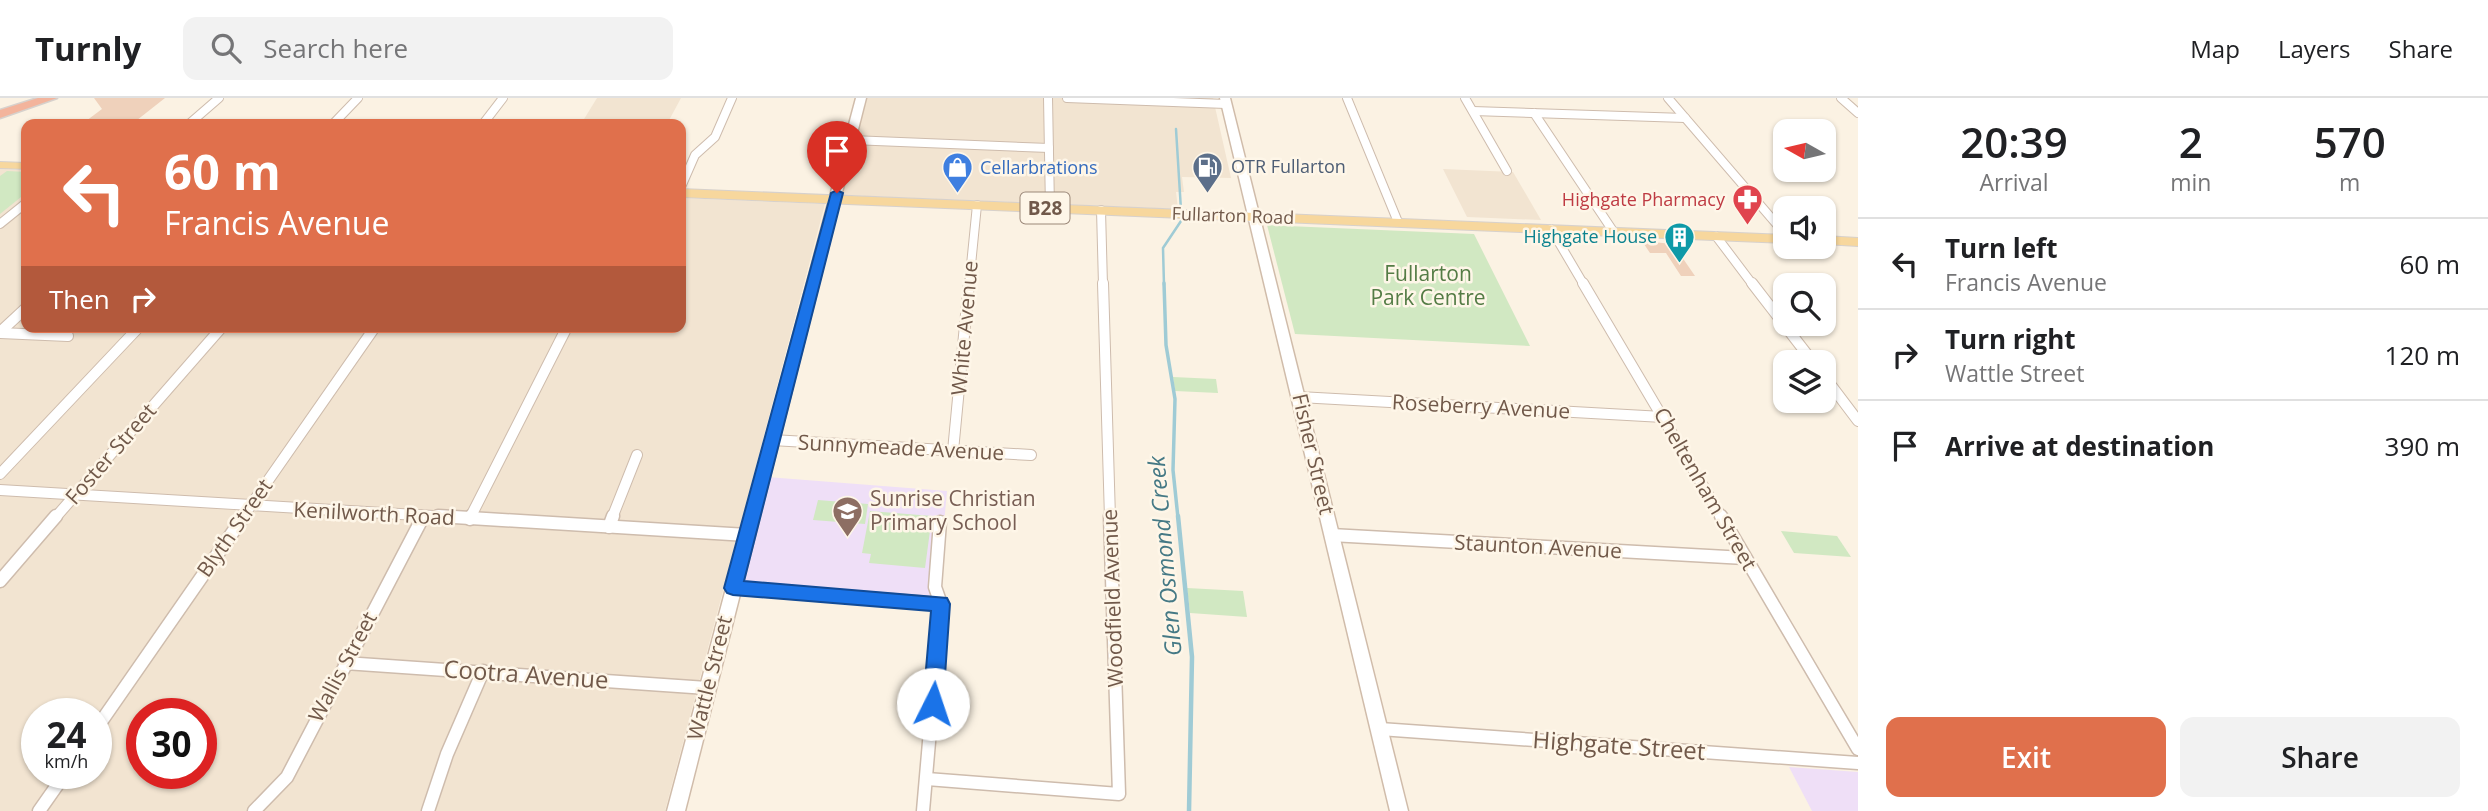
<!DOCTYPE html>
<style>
:root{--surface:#fff;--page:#f2f2f2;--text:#202124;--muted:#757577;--line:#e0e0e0;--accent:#e0704c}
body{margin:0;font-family:"Open Sans",sans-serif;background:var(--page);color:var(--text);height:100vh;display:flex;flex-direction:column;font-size:26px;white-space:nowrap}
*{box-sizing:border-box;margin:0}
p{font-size:23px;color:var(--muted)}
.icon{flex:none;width:38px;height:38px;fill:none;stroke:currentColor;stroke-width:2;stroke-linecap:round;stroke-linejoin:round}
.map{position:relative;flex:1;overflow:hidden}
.drawer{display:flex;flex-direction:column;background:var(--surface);width:630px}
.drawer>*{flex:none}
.top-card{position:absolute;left:21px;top:21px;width:665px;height:214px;border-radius:14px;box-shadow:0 2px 5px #0004;background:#e0704c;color:#fff;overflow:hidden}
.needle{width:46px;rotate:278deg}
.tools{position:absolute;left:1773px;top:21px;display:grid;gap:14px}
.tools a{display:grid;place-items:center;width:63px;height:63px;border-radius:14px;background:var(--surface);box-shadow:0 2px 5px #0004;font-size:35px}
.speed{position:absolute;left:21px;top:600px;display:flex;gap:14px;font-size:35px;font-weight:700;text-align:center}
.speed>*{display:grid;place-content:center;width:91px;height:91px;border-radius:50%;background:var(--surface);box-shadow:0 2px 5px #0004;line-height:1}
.speed small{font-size:18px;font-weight:400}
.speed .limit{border:10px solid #d22;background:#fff;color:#111}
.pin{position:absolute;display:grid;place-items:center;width:60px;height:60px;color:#fff;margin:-72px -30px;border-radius:50% 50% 50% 0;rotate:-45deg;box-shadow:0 0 7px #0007}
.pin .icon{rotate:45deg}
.me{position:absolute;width:77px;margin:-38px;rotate:4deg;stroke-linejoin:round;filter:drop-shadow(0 0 5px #0008)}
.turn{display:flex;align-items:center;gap:24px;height:147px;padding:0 28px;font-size:32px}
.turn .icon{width:91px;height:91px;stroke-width:2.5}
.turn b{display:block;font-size:49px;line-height:60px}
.then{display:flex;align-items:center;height:66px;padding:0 28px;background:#0003;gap:14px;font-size:26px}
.eta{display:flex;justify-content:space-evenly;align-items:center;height:119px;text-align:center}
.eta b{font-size:42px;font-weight:600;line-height:49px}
.primary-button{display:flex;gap:14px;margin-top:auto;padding:14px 28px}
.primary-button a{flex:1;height:80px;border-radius:14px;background:var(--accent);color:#fff;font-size:28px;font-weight:600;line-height:80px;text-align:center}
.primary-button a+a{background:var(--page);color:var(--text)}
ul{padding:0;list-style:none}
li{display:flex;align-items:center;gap:21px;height:91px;padding:0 28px;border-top:2px solid var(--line)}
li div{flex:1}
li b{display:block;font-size:26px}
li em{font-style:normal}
header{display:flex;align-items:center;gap:42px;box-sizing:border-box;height:98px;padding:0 35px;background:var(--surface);border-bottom:2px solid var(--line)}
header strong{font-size:33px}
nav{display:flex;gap:38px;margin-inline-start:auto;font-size:24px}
.search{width:490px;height:63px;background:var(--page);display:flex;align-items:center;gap:18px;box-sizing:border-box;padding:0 24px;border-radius:14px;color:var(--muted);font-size:26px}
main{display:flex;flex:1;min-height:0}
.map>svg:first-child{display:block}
.residential{fill:#f2e4d1;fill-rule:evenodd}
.education{fill:#efdff7}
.green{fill:#d1e8c2}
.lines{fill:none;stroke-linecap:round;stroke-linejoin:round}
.stream-far2{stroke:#9fcbd5;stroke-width:2.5}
.stream-far1{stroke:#9fcbd5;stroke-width:3.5}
.stream{stroke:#9fcbd5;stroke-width:4.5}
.building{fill:#efd1bb}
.street-far2-casing{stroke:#cebcad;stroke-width:10}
.street-far1-casing{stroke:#cebcad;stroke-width:12}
.street-casing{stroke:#cebcad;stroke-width:15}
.secondary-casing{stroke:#d0bcaa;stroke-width:3}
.primary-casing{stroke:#d7d1cc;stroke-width:2}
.highway-casing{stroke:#d7d1cc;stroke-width:3}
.street-far2{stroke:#fff;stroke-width:8}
.street-far1{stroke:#fff;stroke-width:10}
.street{stroke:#fff;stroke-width:12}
.secondary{fill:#fff;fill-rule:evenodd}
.primary{fill:#f7d79d;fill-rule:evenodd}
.highway{fill:#f3b49c;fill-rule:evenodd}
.route{fill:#1a73e8;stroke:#114b97;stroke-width:2}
.labels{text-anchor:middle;stroke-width:5;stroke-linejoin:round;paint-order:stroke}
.far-service-label{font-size:18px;fill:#4e5e75;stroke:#fef6e8;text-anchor:start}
.far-shop-label{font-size:18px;fill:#366cbe;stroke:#fef6e8;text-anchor:start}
.far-health-label{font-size:18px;fill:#be3a42;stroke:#fef6e8;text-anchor:end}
.far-street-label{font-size:18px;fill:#71594a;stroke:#fef6e8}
.far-culture-label{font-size:18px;fill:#0d838f;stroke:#fef6e8;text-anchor:end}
.shield{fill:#fef6e8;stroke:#9b8879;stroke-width:2}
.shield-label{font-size:19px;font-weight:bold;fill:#71594a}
.park-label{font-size:21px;fill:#547c45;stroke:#fef6e8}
.street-label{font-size:21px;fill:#71594a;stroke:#fef6e8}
.education-label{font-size:21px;fill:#785e54;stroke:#fef6e8;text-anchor:start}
.water-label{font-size:23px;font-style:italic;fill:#457985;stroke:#fef6e8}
.near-street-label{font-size:24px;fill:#71594a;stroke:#fef6e8}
</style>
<header>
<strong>Turnly</strong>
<div class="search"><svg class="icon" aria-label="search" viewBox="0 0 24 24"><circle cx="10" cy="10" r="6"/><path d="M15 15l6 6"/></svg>Search here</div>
<nav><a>Map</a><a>Layers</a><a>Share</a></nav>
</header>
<main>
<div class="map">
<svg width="1858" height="713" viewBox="0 0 1858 713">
<rect width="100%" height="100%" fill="#fbf2e3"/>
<g class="residential">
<polygon points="597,0 681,0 667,26 581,26"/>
<polygon points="866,0 1213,0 1231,80 1182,79 1184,94 1176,94 1178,111 842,97"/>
<path d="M0,71L26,72V229H681V100L825,106L665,713H0ZM37,616H96V676H37ZM142,616H201V676H142Z"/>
<polygon points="1443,71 1513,74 1541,122 1467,119"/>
</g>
<g class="education">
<polygon points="767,379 947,393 937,503 740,487"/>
<polygon points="1789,669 1858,674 1858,713 1812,713"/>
</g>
<g class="green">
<polygon points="7,73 26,74 26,95 0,116 0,78"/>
<polygon points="1267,127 1474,136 1530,248 1295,236"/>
<polygon points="1173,279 1216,281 1218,295 1175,293"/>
<polygon points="818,402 868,406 865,426 813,422"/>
<polygon points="870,413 932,418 925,470 869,465 871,456 862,455"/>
<polygon points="1781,433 1837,438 1851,459 1794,455"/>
<polygon points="1187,490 1243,493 1247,519 1190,515"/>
</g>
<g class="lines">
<g class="stream-far2">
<polyline points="1176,31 1181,112"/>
<polyline points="1164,187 1163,150 1181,123"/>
</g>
<polyline class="stream-far1" points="1164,185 1166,247 1175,301 1173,372 1178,420"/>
<polyline class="stream" points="1178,418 1192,559 1189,713"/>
</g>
<g class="building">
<polygon points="94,0 165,0 132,26 82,26 102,11"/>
<polygon points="1642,143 1673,146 1695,178 1681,178 1666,155 1650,155"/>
</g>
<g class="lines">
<defs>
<g id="street-far2">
<polyline points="1048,0 1050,110"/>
<polyline points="1067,0 1226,6"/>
<polyline points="1347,0 1398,124"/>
<polyline points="1465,0 1507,73"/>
<polyline points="1668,0 1785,136"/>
<polyline points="1841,0 1858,15"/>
<polyline points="1473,13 1685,20"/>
<polyline points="1534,15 1613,133"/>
<polyline points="189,26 219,0"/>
<polyline points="333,26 358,0"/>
<polyline points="483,26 503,0"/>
<polyline points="851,42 1049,50"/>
<polyline points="681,89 695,57 715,39 732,0"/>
<polyline points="1101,112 1103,187"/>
<polyline points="0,126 26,105"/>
<polyline points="1551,131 1584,187"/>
<polyline points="1716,138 1753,187"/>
<polyline points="969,187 977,107"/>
</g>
<g id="street-far1">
<polyline points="1103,185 1110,420"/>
<polyline points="1583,185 1722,420"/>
<polyline points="1752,185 1813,264"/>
<polyline points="0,234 26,210"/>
<polyline points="0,235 68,238"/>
<polyline points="1824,278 1858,323"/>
<polyline points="1299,299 1663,319"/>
<polyline points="772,342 1031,357"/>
<polyline points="953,353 969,185"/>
<polyline points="0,376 139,229"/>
<polyline points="0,392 467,420"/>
<polyline points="55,420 222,229"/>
<polyline points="242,420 375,229"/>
<polyline points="470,420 567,229"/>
<polyline points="612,420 637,357"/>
</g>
<g id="street">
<polyline points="438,418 747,437"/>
<polyline points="1721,418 1858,651"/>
<polyline points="470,421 471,418"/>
<polyline points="609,429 613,418"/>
<polyline points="1331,437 1745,460"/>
<polyline points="0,483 56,418"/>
<polyline points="733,490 941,506"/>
<polyline points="345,565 707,590"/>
<polyline points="96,631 244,418"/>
<polyline points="1380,631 1858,665"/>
<polyline points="927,681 1119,696 1110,418"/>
<polyline points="39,713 65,676"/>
<polyline points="254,713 287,679 423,419"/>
<polyline points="428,713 447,656 483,573"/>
<polyline points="923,713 941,506 935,489 940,424"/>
</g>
<g id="secondary">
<polygon points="856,0 866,0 685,713 667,713"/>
<polygon points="1220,0 1230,0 1408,713 1390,713"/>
</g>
<g id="primary">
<polygon points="0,64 26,65 26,71 0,70"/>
<polygon points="681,91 1785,137 1785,145 681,99"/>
<polygon points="1824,138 1858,140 1858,148 1824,146"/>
</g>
<polygon id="highway" points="38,0 57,0 0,20 0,12"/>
</defs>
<use href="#street-far2" class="street-far2-casing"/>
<use href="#street-far1" class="street-far1-casing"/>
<use href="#street" class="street-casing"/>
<use href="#secondary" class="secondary-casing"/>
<use href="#primary" class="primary-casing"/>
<use href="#highway" class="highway-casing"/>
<use href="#street-far2" class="street-far2"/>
<use href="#street-far1" class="street-far1"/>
<use href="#street" class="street"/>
<use href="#secondary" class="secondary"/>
<use href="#primary" class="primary"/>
<use href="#highway" class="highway"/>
</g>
<polygon class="route" points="837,92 843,95 744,483 947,500 950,506 943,606 940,612 933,615 926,612 923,606 931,513 733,497 727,495 724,490 831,95"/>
<defs>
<symbol id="fuel-pin" viewBox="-11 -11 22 30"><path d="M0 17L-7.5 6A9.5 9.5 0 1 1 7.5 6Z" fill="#5c6f8a" stroke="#fef6e8"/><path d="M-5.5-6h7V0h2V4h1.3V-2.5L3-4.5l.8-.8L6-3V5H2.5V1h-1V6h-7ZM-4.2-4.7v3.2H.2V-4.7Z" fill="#fff"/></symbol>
<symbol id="shop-pin" viewBox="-11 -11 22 30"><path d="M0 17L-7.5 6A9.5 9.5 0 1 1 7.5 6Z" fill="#3f7fe0" stroke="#fef6e8"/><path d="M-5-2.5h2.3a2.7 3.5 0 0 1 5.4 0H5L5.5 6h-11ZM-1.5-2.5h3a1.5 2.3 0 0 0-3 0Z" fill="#fff"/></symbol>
<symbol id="pharmacy-pin" viewBox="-11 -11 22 30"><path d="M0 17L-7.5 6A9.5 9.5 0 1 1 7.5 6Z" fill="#e0444e" stroke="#fef6e8"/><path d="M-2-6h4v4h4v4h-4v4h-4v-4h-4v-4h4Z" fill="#fff"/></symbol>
<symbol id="building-pin" viewBox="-11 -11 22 30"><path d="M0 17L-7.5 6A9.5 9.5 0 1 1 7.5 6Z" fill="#0f9aa8" stroke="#fef6e8"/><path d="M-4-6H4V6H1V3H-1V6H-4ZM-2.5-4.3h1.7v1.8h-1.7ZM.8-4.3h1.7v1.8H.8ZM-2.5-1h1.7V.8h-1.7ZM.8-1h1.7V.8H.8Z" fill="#fff"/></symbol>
<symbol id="school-pin" viewBox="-11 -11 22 30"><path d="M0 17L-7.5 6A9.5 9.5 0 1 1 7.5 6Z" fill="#8d6e63" stroke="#fef6e8"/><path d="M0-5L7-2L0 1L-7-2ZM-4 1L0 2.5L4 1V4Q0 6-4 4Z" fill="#fff"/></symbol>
</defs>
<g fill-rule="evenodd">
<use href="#fuel-pin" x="1190" y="52" width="35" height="47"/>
<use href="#shop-pin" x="940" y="52" width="35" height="47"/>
<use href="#pharmacy-pin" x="1730" y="84" width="35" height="47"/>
<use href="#building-pin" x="1662" y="122" width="35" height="47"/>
<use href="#school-pin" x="830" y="396" width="35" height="47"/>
</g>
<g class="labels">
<g class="far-service-label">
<text x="1231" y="75">OTR Fullarton</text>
</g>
<g class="far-shop-label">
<text x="980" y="76">Cellarbrations</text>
</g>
<g class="far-health-label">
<text x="1725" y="108">Highgate Pharmacy</text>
</g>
<g class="far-street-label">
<text transform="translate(1233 118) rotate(2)" y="6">Fullarton Road</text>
</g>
<g class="far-culture-label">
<text x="1657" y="145">Highgate House</text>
</g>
<rect class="shield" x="1020.5" y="94.5" width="49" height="31" rx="5"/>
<g class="shield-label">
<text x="1045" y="117">B28</text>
</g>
<g class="park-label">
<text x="1428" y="183">Fullarton<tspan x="1428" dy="24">Park Centre</tspan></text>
</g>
<g class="street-label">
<text transform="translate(965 230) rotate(-85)" y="7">White Avenue</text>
<text transform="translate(1481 309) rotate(3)" y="7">Roseberry Avenue</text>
<text transform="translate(901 350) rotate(3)" y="7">Sunnymeade Avenue</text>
<text transform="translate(111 356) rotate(-49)" y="7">Foster Street</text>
<text transform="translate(1313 356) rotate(77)" y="7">Fisher Street</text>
<text transform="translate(1705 391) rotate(60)" y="7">Cheltenham Street</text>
<text transform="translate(374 416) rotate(3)" y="7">Kenilworth Road</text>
<text transform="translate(235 430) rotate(-55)" y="7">Blyth Street</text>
<text transform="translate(1538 449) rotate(3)" y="7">Staunton Avenue</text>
<text transform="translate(1113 500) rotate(-92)" y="7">Woodfield Avenue</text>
<text transform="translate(343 569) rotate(-62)" y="7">Wallis Street</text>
<text transform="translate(710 580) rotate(-76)" y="7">Wattle Street</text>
</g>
<g class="education-label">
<text x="870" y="408">Sunrise Christian<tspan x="870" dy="24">Primary School</tspan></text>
</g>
<g class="water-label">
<text transform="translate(1165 458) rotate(-95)" y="8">Glen Osmond Creek</text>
</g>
<g class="near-street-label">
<text transform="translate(526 577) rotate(4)" y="8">Cootra Avenue</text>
<text transform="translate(1619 648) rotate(4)" y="8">Highgate Street</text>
</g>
</g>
</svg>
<div class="tools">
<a><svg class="needle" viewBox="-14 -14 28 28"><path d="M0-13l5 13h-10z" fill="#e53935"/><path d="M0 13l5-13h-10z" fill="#757577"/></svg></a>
<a><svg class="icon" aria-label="sound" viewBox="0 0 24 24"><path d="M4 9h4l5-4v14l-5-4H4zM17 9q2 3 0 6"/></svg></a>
<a><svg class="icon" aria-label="search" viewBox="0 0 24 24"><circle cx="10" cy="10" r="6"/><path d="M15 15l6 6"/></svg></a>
<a><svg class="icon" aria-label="layers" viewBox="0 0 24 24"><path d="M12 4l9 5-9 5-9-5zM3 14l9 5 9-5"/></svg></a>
</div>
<div class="speed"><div>24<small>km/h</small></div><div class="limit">30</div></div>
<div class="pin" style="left:837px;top:95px;background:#d93025"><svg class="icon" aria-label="arrive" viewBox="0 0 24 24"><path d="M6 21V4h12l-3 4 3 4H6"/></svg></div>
<svg class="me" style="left:933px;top:606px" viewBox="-20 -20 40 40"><circle r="19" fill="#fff"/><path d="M0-13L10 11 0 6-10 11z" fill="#1a73e8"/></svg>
<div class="top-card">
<div class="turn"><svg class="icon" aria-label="left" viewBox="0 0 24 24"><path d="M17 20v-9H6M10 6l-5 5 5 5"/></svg><div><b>60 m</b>Francis Avenue</div></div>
<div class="then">Then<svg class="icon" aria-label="right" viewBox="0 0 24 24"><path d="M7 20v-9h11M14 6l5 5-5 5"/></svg></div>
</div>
</div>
<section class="drawer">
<div class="eta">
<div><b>20:39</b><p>Arrival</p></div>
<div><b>2</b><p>min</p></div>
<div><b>570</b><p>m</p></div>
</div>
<ul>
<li><svg class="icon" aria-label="left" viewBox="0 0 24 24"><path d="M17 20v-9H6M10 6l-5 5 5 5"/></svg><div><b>Turn left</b><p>Francis Avenue</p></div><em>60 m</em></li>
<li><svg class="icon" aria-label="right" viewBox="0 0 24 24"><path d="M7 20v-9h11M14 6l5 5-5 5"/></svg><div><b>Turn right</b><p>Wattle Street</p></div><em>120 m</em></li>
<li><svg class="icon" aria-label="arrive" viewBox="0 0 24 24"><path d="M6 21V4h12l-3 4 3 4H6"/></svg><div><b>Arrive at destination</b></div><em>390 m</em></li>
</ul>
<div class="primary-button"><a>Exit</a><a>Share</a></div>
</section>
</main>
